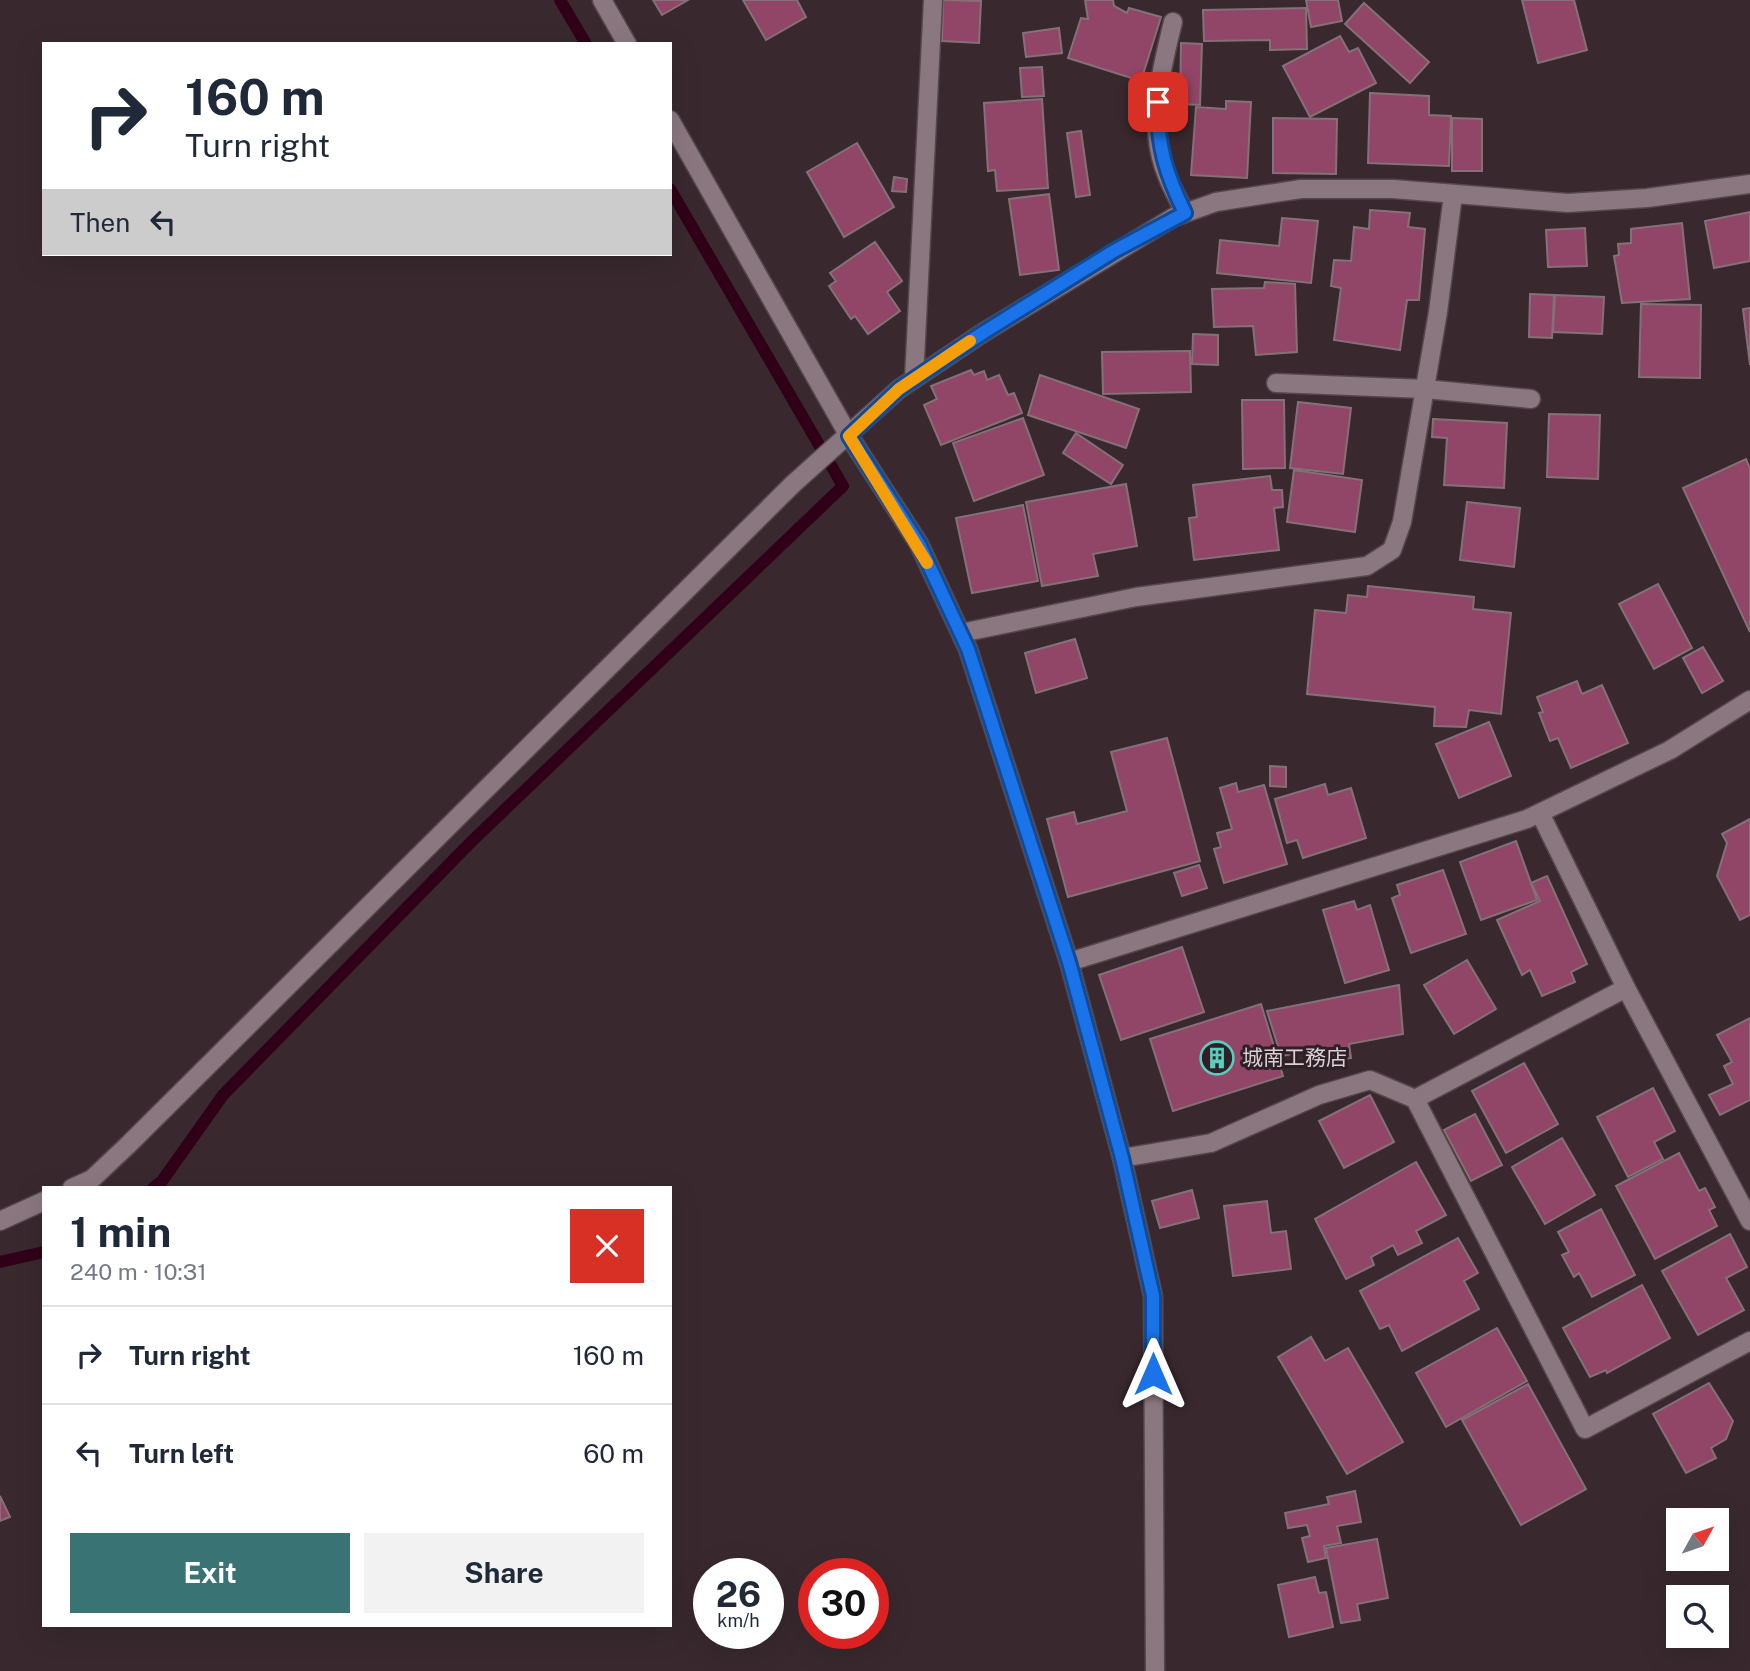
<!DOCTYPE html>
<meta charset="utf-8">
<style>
:root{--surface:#fff;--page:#f2f2f3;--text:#1f2937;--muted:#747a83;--line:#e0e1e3;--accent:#3a7373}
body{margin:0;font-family:"Public Sans","Noto Sans JP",sans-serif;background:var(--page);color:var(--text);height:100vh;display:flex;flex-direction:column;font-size:26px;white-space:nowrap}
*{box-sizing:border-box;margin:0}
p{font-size:23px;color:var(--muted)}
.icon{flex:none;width:38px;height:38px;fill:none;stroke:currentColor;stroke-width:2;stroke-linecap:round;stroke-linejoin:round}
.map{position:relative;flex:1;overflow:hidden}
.side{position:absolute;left:42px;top:1186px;width:630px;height:441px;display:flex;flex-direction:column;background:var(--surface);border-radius:0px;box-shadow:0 7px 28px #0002}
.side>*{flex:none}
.banner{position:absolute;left:42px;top:42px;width:630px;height:214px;border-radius:0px;box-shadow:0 7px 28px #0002;background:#fff;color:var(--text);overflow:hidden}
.needle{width:46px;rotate:50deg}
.tools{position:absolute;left:1666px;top:1508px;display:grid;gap:14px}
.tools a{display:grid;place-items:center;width:63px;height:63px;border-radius:0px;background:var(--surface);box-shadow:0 7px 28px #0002;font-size:35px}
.speed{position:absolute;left:693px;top:1558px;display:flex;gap:14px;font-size:35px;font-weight:700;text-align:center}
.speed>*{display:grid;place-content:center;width:91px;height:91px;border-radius:50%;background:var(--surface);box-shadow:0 7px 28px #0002;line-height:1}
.speed small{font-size:18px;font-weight:400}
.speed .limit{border:10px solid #d22;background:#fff;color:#111}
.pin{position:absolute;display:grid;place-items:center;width:60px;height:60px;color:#fff;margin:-30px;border-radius:14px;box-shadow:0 4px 10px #0006}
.me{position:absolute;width:77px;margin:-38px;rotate:0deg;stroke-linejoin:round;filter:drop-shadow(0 0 5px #0008)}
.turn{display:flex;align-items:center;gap:24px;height:147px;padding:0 28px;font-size:32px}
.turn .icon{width:91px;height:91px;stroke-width:2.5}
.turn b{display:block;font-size:49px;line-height:60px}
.then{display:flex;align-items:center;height:66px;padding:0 28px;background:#0003;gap:14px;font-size:26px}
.round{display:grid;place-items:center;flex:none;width:74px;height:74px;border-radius:0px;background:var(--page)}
.overview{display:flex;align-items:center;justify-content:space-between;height:119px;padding:0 28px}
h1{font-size:42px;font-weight:700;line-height:52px}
.primary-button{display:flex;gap:14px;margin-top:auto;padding:14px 28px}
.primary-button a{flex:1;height:80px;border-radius:0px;background:var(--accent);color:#fff;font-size:28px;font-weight:700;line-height:80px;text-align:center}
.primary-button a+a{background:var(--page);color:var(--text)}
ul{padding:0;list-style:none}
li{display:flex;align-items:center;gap:21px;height:98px;padding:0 28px;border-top:2px solid var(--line)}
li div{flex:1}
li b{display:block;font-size:26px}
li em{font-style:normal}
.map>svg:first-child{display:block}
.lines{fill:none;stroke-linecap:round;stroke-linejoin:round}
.stream{stroke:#300018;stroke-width:12}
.building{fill:#914567;stroke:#847178;stroke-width:2}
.lane-casing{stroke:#54474c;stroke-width:21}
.street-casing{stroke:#54474c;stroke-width:21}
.lane{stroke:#8b777f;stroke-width:18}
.street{stroke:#8b777f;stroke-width:18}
.route-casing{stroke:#114b97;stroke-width:18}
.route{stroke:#1a73e8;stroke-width:12}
.slow{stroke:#f59e0b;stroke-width:12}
.labels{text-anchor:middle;stroke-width:6;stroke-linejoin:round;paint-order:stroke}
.poi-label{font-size:21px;fill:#dad0d3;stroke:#2f1f26;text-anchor:start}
</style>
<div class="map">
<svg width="1750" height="1671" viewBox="0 0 1750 1671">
<rect width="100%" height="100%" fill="#39292f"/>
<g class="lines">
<g class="stream">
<polyline points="560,0 586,44"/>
<polyline points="153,1188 162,1181 223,1095 472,841 843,486 670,189"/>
<polyline points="0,1262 44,1252"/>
</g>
</g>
<g class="building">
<polygon points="653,0 688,0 662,15"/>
<polygon points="743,0 797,0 806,17 766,40"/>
<polygon points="943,0 981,1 979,43 942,41"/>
<polygon points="1085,0 1113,0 1114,6 1127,13 1129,8 1161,17 1141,81 1068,58 1081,18 1088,19"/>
<polygon points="1306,0 1338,0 1342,21 1311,27"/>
<polygon points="1522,0 1574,0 1587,50 1538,63"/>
<polygon points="1364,3 1429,62 1410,83 1345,24"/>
<polygon points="1306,8 1307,49 1270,50 1270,40 1204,41 1203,10"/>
<polygon points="1059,28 1062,53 1026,57 1023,33"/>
<polygon points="1340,36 1349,52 1358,48 1376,83 1310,117 1283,66"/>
<polygon points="1181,43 1202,44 1200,105 1180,104"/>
<polygon points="1042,67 1044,96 1022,97 1020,68"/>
<polygon points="1370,93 1429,96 1429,115 1451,116 1449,166 1368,163"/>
<polygon points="1042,99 1048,188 997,191 995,170 988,171 984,103"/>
<polygon points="1226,101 1251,102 1247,178 1191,175 1196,107 1226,109"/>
<polygon points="1273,118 1337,119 1336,174 1273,173"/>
<polygon points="1452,118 1482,119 1482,171 1452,171"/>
<polygon points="1081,131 1090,195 1076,197 1067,133"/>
<polygon points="857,143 894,207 844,237 807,172"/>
<polygon points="894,177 907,179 906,192 892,191"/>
<polygon points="1049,194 1059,270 1020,275 1009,199"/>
<polygon points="1370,210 1410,213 1408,227 1425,229 1419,300 1407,300 1400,350 1334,340 1341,288 1331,286 1334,260 1351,261 1354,227 1369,229"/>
<polygon points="1750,212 1750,261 1714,268 1705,221"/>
<polygon points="1282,218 1318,221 1311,283 1217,273 1220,240 1279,246"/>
<polygon points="1682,223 1690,299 1622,303 1614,256 1619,255 1618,244 1631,243 1631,229"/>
<polygon points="1585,228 1587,266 1548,267 1546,230"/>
<polygon points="875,242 902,281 887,292 900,311 868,334 855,316 851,319 829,286 836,281 830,273"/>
<polygon points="1265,282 1295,284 1297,352 1256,355 1253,326 1214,327 1212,289 1264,288"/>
<polygon points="1530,294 1554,295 1552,338 1529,337"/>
<polygon points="1555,295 1604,297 1602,334 1553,332"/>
<polygon points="1641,304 1701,305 1700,378 1639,377"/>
<polygon points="1750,308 1750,365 1743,309"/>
<polygon points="1193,334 1218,335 1218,365 1192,364"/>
<polygon points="1190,351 1191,392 1103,394 1102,352"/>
<polygon points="971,370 974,375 984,371 987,380 999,375 1008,395 1014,393 1022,413 941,445 924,405 937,399 931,386"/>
<polygon points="1040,375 1139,409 1126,448 1028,415"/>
<polygon points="1242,400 1284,400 1285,468 1243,469"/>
<polygon points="1298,402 1351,408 1343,474 1290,468"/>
<polygon points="1549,414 1600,415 1598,479 1547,477"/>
<polygon points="1023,418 1044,475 974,501 953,443"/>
<polygon points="1433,419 1507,423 1504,488 1444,485 1447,438 1432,437"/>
<polygon points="1076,433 1123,465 1111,484 1063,453"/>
<polygon points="1746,459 1750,469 1750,632 1683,488"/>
<polygon points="1294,470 1362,480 1355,532 1287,522"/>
<polygon points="1270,476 1272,490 1282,490 1283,507 1274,508 1279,550 1194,560 1189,518 1197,517 1193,485"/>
<polygon points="1126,484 1137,546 1093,554 1098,576 1042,586 1026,502"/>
<polygon points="1467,502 1520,508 1514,567 1460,560"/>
<polygon points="1023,505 1038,581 972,593 956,518"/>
<polygon points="1658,584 1692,648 1654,669 1619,604"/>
<polygon points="1368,586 1474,597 1473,609 1511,613 1501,714 1469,710 1466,727 1434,726 1435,707 1307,694 1315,610 1346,613 1348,595 1367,597"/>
<polygon points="1075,639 1087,678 1036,693 1025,653"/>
<polygon points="1703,647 1723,681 1702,693 1683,658"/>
<polygon points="1577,681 1582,694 1602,685 1628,743 1571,768 1558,738 1550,741 1539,713 1543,712 1537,697"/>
<polygon points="1489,722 1511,776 1459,798 1436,744"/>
<polygon points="1167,738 1200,861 1068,897 1047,819 1074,812 1077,824 1127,811 1111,752"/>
<polygon points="1270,766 1286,767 1286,787 1270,786"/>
<polygon points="1236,783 1238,792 1264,785 1287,864 1224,883 1214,849 1221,847 1217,833 1232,829 1220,788"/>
<polygon points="1325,784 1328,795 1351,788 1366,838 1303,858 1297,840 1287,843 1275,799"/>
<polygon points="1750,819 1750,915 1740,920 1717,876 1727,843 1722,834"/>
<polygon points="1516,841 1537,900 1481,920 1460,862"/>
<polygon points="1199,865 1207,888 1182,896 1174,873"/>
<polygon points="1443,870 1466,934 1411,953 1392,898 1400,895 1397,885"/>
<polygon points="1547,876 1587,964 1571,972 1575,982 1542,996 1530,970 1522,975 1497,920 1540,901 1531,883"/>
<polygon points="1354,901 1357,910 1370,905 1389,970 1345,983 1323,910"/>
<polygon points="1182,947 1204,1012 1121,1040 1099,975"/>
<polygon points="1467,960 1496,1009 1454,1034 1424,985"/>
<polygon points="1399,985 1403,1034 1349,1044 1351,1058 1321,1063 1319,1049 1281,1056 1267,1011"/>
<polygon points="1261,1004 1283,1076 1173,1111 1150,1039"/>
<polygon points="1750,1018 1750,1100 1720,1115 1709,1095 1733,1084 1724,1066 1732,1062 1717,1035"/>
<polygon points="1524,1063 1558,1124 1506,1153 1472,1091"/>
<polygon points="1653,1088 1675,1131 1654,1142 1663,1159 1628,1177 1597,1117"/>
<polygon points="1370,1095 1394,1142 1344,1168 1319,1121"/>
<polygon points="1475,1114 1502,1165 1471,1181 1444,1130"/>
<polygon points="1562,1138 1595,1195 1545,1224 1512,1167"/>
<polygon points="1679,1153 1699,1191 1705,1188 1715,1207 1709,1210 1717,1226 1655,1259 1616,1186"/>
<polygon points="1416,1162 1446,1215 1416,1231 1422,1243 1398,1255 1393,1245 1371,1257 1374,1265 1346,1279 1315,1219"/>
<polygon points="1192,1190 1199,1218 1160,1228 1152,1201"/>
<polygon points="1267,1201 1271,1233 1286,1231 1291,1269 1233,1276 1224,1206"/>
<polygon points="1601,1209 1635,1275 1592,1297 1579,1273 1574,1277 1562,1255 1569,1252 1558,1232"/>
<polygon points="1730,1234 1747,1267 1726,1278 1744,1310 1698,1335 1662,1271"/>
<polygon points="1458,1238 1478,1273 1464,1281 1479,1309 1402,1351 1389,1325 1380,1329 1360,1291"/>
<polygon points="1642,1285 1670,1338 1607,1373 1606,1370 1590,1377 1563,1328"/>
<polygon points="1497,1328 1527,1381 1446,1427 1416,1373"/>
<polygon points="1311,1337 1325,1361 1348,1348 1403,1442 1347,1474 1278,1357"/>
<polygon points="1709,1383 1733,1421 1726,1439 1711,1448 1716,1458 1686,1473 1653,1414"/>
<polygon points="1528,1384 1586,1489 1521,1525 1462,1420"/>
<polygon points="1355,1491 1361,1522 1337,1526 1341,1543 1324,1546 1326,1558 1308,1562 1302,1538 1310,1536 1307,1525 1288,1528 1285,1513 1329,1504 1327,1497"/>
<polygon points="0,1496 10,1517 0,1521"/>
<polygon points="1377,1539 1388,1598 1357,1604 1360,1620 1341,1623 1326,1548"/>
<polygon points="1315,1577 1319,1593 1326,1592 1333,1627 1289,1637 1278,1585"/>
</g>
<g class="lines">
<defs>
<path id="lane" d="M1173,22C1161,70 1147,125 1166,173C1171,187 1179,200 1185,213"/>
<g id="street">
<polyline points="602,0 627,44"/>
<polyline points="670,120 849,436 919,544 968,649 1069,962 1122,1158 1153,1296 1155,1671"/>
<polyline points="914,379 933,0"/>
<polyline points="1276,383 1425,389 1531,399"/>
<polyline points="961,633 1136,597 1367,566 1392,550 1402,522 1438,312 1453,195"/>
<polyline points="1540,813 1626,988 1750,1221"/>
<polyline points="1069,962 1527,819 1670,750 1750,700"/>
<polyline points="1626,988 1415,1099 1585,1429 1750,1341"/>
<polyline points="1122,1158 1211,1143 1319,1095 1370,1080 1415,1099"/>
<polyline points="72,1188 92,1179 128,1145 793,484 899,389 981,334 1174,217 1216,202 1301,189 1393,189 1568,203 1647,198 1750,184"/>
<polyline points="0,1221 44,1201"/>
</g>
</defs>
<use href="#lane" class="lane-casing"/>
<use href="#street" class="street-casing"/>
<use href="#lane" class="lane"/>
<use href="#street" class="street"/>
</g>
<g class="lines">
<defs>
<path id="route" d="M1153,1374V1296L1122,1158L1069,962L968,649L919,544L849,436L899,389L981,334L1114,251L1185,213C1166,174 1157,146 1158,102"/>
</defs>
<use href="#route" class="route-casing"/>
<use href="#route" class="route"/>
<polyline class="slow" points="927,563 849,436 899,389 970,341"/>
</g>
<defs>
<symbol id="building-ring" viewBox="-11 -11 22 22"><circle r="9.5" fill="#2f1f26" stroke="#5acebd" stroke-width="1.5"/><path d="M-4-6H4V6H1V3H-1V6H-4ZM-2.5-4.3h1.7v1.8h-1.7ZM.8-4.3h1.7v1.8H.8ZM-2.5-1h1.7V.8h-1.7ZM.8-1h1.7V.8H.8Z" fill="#5acebd"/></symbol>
</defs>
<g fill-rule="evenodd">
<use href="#building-ring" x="1198" y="1039" width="38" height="38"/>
</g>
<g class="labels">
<g class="poi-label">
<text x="1242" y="1065">城南工務店</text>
</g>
</g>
</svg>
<div class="tools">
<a><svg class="needle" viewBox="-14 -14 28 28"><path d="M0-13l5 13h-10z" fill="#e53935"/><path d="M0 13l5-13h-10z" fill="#747a83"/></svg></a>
<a><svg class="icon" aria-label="search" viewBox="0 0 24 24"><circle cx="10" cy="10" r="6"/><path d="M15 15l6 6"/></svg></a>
</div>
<div class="speed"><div>26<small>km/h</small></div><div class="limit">30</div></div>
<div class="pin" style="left:1158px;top:102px;background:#d93025"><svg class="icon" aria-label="arrive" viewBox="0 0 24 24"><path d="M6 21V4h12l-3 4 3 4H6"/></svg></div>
<svg class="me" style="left:1153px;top:1374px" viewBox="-20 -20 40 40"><path d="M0-17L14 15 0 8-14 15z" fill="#1a73e8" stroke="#fff" stroke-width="4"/></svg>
<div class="banner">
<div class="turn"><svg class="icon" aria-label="right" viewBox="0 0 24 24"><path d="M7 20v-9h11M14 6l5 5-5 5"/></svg><div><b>160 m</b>Turn right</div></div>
<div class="then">Then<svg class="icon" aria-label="left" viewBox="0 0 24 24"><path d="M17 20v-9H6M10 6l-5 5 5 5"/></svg></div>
</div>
<section class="side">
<div class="overview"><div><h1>1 min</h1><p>240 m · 10:31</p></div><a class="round" style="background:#d93025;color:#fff"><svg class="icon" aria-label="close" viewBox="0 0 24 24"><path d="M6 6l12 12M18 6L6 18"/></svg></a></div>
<ul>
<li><svg class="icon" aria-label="right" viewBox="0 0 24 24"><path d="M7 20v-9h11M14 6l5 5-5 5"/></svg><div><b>Turn right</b></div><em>160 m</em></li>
<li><svg class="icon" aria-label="left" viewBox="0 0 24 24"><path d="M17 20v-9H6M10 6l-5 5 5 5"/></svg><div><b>Turn left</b></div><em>60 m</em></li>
</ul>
<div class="primary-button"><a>Exit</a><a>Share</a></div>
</section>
</div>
